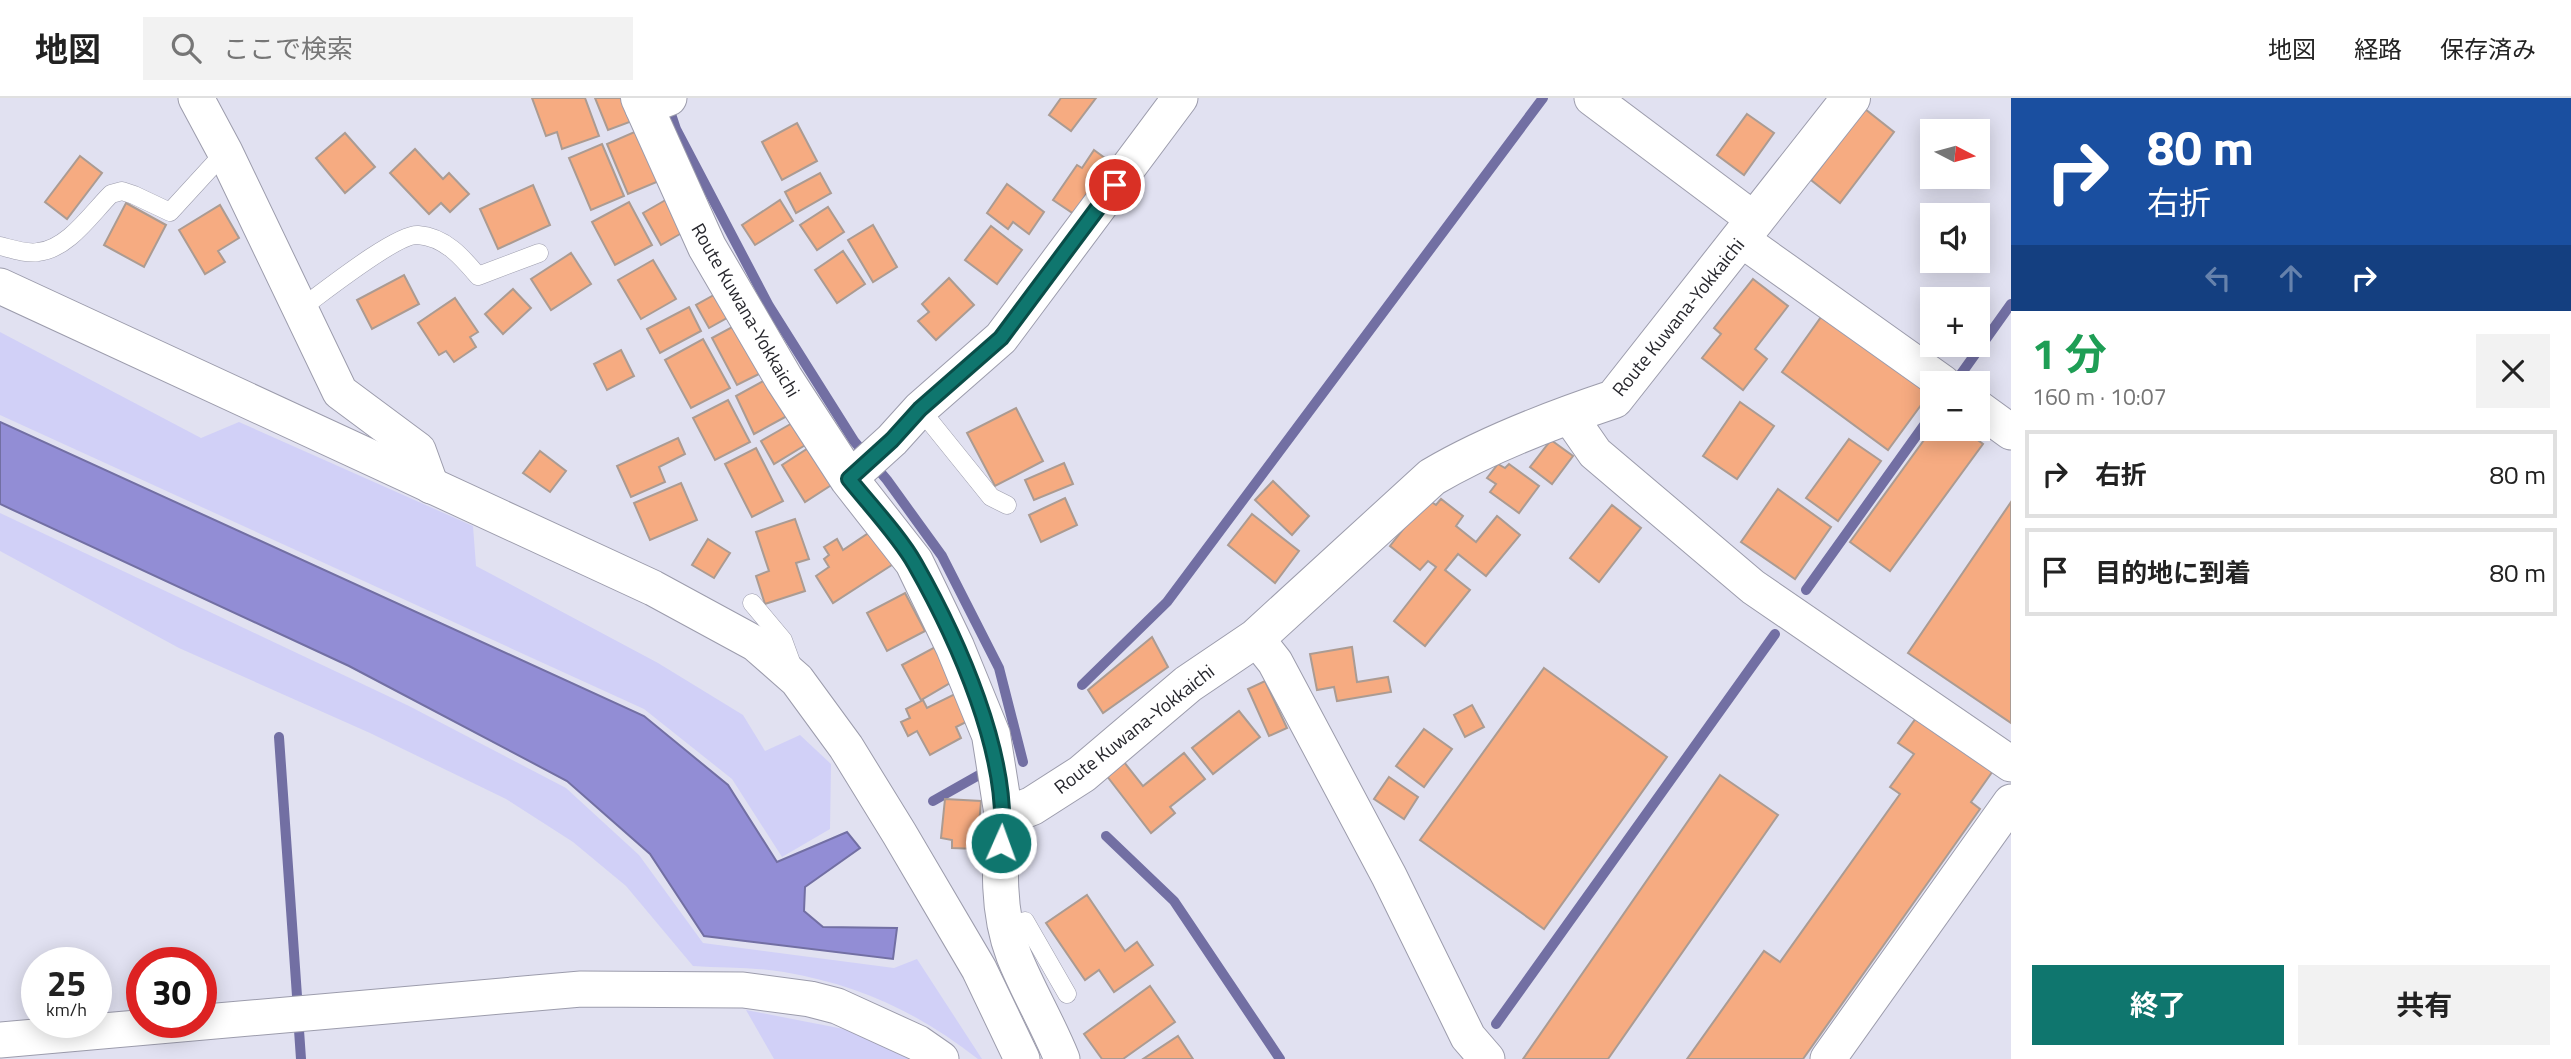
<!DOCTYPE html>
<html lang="ja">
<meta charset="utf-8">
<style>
:root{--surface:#fff;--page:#f2f2f2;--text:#222;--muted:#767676;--line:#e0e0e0;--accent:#0f766e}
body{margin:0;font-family:"Titillium Web","Noto Sans JP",sans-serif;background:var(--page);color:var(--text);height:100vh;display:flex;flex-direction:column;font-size:26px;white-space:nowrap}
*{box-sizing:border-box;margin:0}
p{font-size:23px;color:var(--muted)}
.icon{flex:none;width:38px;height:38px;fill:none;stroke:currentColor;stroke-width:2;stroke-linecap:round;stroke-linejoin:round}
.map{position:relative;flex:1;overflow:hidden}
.panel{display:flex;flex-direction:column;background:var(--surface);width:560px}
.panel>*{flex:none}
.guide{background:#1a4fa0;color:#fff;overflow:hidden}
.needle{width:46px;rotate:96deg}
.buttons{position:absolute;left:1920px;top:21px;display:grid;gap:14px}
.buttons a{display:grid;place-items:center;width:70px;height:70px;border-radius:0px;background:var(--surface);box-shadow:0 4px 18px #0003;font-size:35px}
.speed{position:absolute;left:21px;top:849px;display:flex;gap:14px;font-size:35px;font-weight:700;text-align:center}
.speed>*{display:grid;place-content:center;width:91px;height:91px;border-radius:50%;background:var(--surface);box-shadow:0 4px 18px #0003;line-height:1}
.speed small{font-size:18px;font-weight:400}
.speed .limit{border:10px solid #d22;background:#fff;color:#111}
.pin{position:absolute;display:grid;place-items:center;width:60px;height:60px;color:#fff;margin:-30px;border:4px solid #fff;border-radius:50%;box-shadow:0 2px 7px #0007}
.me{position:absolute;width:77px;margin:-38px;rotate:2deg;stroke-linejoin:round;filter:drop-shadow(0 0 5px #0008)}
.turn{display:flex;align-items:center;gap:24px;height:147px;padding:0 21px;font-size:32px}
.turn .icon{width:91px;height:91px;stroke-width:2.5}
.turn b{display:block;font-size:49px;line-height:60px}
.lanes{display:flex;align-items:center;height:66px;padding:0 21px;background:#0003;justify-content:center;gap:35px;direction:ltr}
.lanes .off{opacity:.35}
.round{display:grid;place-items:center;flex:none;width:74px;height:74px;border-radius:0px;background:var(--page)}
.overview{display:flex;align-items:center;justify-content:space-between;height:119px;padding:0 21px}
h1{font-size:42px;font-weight:700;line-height:52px;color:#1e9e55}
.cta{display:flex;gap:14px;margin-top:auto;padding:14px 21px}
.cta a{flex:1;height:80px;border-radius:0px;background:var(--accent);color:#fff;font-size:28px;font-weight:700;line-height:80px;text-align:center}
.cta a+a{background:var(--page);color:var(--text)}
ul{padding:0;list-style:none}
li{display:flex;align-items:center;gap:21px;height:88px;margin:0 14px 10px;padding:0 7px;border:4px solid var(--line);border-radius:0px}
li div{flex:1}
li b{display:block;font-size:26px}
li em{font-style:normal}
header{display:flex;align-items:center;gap:42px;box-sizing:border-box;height:98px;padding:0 35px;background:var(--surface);border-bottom:2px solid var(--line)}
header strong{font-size:33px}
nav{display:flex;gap:38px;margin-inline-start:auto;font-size:24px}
.search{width:490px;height:63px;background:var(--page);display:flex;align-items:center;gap:18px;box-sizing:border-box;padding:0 24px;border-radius:0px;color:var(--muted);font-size:26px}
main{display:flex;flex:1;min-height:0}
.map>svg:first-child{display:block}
.green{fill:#d1d0f7}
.water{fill:#928dd5;stroke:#726fa3;stroke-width:2}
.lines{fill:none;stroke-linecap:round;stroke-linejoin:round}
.stream{stroke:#726fa3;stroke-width:10}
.building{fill:#f6ab81;stroke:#ab9b92;stroke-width:2}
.service-casing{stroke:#9c9cac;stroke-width:19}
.minor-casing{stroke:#9c9cac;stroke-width:37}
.secondary-casing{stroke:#9c9cac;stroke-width:40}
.service{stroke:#fff;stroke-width:18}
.minor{stroke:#fff;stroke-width:35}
.secondary{stroke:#fff;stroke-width:38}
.route-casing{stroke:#0a4d48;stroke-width:18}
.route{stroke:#0f766e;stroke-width:12}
.labels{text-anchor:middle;stroke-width:5;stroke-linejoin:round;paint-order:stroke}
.street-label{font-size:19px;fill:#28282e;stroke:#fff}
</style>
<header>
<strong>地図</strong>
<div class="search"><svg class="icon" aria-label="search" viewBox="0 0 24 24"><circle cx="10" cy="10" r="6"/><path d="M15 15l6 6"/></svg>ここで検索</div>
<nav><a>地図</a><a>経路</a><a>保存済み</a></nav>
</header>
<main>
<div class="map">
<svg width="2011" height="961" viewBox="0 0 2011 961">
<rect width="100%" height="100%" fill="#e1e1f1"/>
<g class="green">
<polygon points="0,234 201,340 239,324 473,428 476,468 658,565 743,617 765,653 800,637 831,666 830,731 782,759 732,681 644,611 0,317"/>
<path d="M0,415L409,608L566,690L639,757L703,845L894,870L917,861L982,961H978C918,914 859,887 784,874C755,869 723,870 693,868L626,788L573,744L506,701L370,635L179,550L0,453Z"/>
<polygon points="746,912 854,933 914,961 774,961"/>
</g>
<polygon class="water" points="0,324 644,618 728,687 777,764 847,734 860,750 805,789 804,813 823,829 897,830 893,861 704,838 650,756 567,683 349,568 0,406"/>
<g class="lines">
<g class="stream">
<polyline points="668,7 676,31 769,208 854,343 887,382 942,458 999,570 1023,664"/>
<polyline points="1961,276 2011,206"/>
<polyline points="1806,492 1932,316"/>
<polyline points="1082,587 1167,504 1543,0"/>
<polyline points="279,639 297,898"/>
<polyline points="933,703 979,677"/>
<polyline points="1106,738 1174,803 1280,961"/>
<polyline points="1496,926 1775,536"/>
<polyline points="299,932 301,961"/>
</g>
</g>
<g class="building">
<polygon points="532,0 585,0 599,38 562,51 557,34 546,38"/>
<polygon points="595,0 626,0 635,22 608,32"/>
<polygon points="1061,0 1096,0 1071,33 1049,17"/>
<polygon points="1865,11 1894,34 1840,105 1811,82"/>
<polygon points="1747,16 1774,35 1744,77 1717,57"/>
<polygon points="797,25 817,63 782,82 762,44"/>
<polygon points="639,32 659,83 628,96 607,46"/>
<polygon points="345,35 375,69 345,95 316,60"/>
<polygon points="602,46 624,98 591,112 569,60"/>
<polygon points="415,51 443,81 449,75 469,96 450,114 441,105 429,116 390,75"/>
<polygon points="1094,52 1109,63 1074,116 1053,102 1077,67 1082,70"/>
<polygon points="80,58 102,75 67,121 45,104"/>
<polygon points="820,75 831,95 796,115 785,94"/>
<polygon points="1007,86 1044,114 1029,136 1013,124 1008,131 987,115"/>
<polygon points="533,87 550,127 498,151 480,111"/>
<polygon points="669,100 687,132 661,147 643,115"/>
<polygon points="780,102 793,123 755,147 742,127"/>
<polygon points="629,104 652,147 615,167 592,124"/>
<polygon points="126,105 166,127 144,169 104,147"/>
<polygon points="220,107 239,140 218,153 225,164 205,176 179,132"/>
<polygon points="828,109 844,134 817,152 800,127"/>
<polygon points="873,127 897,169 873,184 848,142"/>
<polygon points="991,128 1022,152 997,186 965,162"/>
<polygon points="843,153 865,186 837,205 815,172"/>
<polygon points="571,155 591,186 551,212 531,181"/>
<polygon points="653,162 676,201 641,221 618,182"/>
<polygon points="404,177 419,206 372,231 357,202"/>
<polygon points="949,180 974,207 936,242 918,223 929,214 922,206"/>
<polygon points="1753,181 1788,208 1755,251 1767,261 1743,292 1702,260 1721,236 1714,230"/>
<polygon points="513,191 531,210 503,236 485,216"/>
<polygon points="721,193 734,216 709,230 696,207"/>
<polygon points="455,200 478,234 470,239 476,249 454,264 446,253 439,257 418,225"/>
<polygon points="689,209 701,233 660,255 647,231"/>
<polygon points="1826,212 1932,292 1888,352 1782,274"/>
<polygon points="734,228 761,275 737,287 712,240"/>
<polygon points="703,241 730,290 691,310 665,262"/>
<polygon points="621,252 634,278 607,292 594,266"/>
<polygon points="769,280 787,318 754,336 736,298"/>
<polygon points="728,302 750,344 715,362 693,320"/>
<polygon points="1740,304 1774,328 1737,381 1703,358"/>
<polygon points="1016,310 1043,363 995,388 967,335"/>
<polygon points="794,324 807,346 774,366 761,343"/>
<polygon points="1932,331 1963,331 1983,346 1890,473 1850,444"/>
<polygon points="678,340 685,356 659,369 665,384 631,399 617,368"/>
<polygon points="1849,341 1881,363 1838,423 1806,400"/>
<polygon points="1551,342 1573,358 1552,386 1530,369"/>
<polygon points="810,349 833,386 805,404 782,367"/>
<polygon points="756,350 783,403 752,419 725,366"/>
<polygon points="540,353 566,373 550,394 523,375"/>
<polygon points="1064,365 1073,386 1034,402 1025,382"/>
<polygon points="1498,366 1505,370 1509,366 1539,388 1519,415 1490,394 1496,386 1487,380"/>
<polygon points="1273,383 1309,418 1292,437 1255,402"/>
<polygon points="681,385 697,422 650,442 634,405"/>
<polygon points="1778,391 1831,429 1795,481 1741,444"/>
<polygon points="1065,400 1077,427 1041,444 1029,417"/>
<polygon points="1427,401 1436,407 1441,401 1463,418 1456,428 1476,444 1497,418 1520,437 1486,478 1458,456 1445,472 1470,492 1425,548 1394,523 1436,469 1428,463 1420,472 1390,448"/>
<polygon points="2011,404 2011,625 1908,555"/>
<polygon points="1612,407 1641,430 1599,484 1570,460"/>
<polygon points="1252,416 1299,453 1275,485 1228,447"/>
<polygon points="795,421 809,461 796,465 805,493 765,506 756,478 769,473 756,434"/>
<polygon points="876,430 898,463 833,505 816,478 829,469 824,461 829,457 824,449 837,441 843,452"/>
<polygon points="708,441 730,455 714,480 692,467"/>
<polygon points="905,495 925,533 887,553 867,515"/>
<polygon points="1152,539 1168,569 1103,615 1088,592"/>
<polygon points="937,548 955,582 921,602 902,567"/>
<polygon points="1352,549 1357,584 1388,579 1391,594 1337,603 1334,589 1317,592 1310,556"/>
<polygon points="1544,570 1667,659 1544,831 1420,742"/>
<polygon points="1265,583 1287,630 1269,638 1248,591"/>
<polygon points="959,594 972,621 956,629 961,640 930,657 917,633 908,638 901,624 910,620 906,611 923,602 927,610"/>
<polygon points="1472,607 1484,629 1465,639 1454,617"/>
<polygon points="1239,613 1260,639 1213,676 1192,650"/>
<polygon points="1919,616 1995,670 1971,704 1980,711 1803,961 1687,961 1764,853 1780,864 1900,696 1890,689 1914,656 1898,645"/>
<polygon points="1424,631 1452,651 1424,689 1396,668"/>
<polygon points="1184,655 1205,681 1170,709 1175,715 1151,735 1103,673 1120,659 1143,688"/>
<polygon points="1720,677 1778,717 1608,961 1523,961"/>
<polygon points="1389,679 1418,699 1404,721 1374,701"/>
<polygon points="945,701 981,703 977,751 952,750 952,742 941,740"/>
<polygon points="1087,797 1125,853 1137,844 1153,867 1114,894 1099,872 1085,882 1046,825"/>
<polygon points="1150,888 1175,924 1123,961 1102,961 1084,936"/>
<polygon points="1178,938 1193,961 1143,961"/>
</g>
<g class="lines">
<defs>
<g id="service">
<path d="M0,148C12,151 26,156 38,154C68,151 91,116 111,96L122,93L134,97L170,114L225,54"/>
<path d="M300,211C321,196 397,135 418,137C445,139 462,159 478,178L539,155"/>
<polyline points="920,311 991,399 1007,407"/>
<polyline points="752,505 783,542 794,572"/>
<polyline points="1006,829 1025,823 1067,896"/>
</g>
<g id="minor">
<polyline points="196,0 225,54 340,294 418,352 431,388"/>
<polyline points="1592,0 1756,123"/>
<polyline points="643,10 669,0"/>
<polyline points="1742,142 1943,285"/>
<polyline points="0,188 653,490 756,546 797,582 846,649 899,735 979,871 1022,961"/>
<polyline points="1978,310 2011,334"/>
<polyline points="1568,316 1595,355 1753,489 2011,666"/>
<polyline points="849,381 892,342 920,311 1001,240 1180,0"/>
<polyline points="1256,540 1275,564 1389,778 1468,939 1487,961"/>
<path d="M1004,719C999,765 997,814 1014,858C1028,893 1048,926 1062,961"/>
<polyline points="0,942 581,891 743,892 810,901 837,908 918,945 941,961"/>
<polyline points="1828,961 2011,704"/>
</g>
<path id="secondary" d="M640,0L707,149L784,281L849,381L914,464L955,549L991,637L1004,719L1032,708L1082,676L1188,586L1256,540L1432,379C1488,346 1551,322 1614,301L1851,0"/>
</defs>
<use href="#service" class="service-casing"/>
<use href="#minor" class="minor-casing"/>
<use href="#secondary" class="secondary-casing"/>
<use href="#service" class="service"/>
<use href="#minor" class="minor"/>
<use href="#secondary" class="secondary"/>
</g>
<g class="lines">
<defs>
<path id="route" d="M1001,745C1011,659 957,540 915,466C900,439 869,406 849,381L892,342L920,311L1001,240L1115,87"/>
</defs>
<use href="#route" class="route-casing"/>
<use href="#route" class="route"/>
</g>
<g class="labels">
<g class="street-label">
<text transform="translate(746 212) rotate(60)" y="7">Route Kuwana-Yokkaichi</text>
<text transform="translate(1678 219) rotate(-51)" y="7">Route Kuwana-Yokkaichi</text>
<text transform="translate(1134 631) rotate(-38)" y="7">Route Kuwana-Yokkaichi</text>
</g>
</g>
</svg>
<div class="buttons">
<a><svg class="needle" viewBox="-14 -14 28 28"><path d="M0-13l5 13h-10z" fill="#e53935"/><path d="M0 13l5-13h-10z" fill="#767676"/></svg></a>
<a><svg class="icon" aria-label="sound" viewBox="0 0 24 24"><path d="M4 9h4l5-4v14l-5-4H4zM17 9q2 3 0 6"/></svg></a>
<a>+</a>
<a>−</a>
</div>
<div class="speed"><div>25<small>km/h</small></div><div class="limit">30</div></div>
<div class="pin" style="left:1115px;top:87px;background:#d93025"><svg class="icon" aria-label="arrive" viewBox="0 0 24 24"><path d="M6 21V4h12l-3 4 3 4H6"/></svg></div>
<svg class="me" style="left:1001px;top:745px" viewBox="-20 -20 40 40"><circle r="17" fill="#0f766e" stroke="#fff" stroke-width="3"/><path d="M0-11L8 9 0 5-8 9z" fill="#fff"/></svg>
</div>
<section class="panel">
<div class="guide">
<div class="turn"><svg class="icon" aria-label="right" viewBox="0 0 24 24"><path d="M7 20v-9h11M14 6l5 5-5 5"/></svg><div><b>80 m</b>右折</div></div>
<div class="lanes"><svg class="icon off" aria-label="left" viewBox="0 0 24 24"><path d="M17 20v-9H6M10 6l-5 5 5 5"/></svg><svg class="icon off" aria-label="ahead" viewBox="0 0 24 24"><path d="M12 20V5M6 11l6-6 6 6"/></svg><svg class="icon" aria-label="right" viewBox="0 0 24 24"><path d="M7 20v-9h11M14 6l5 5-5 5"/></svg></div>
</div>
<div class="overview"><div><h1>1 分</h1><p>160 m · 10:07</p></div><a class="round"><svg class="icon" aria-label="close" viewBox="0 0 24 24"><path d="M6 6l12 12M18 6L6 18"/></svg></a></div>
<ul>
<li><svg class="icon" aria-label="right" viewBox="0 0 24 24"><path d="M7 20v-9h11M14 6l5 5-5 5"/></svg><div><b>右折</b></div><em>80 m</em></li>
<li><svg class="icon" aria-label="arrive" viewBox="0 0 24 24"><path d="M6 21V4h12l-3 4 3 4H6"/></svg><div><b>目的地に到着</b></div><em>80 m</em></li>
</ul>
<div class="cta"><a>終了</a><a>共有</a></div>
</section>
</main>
